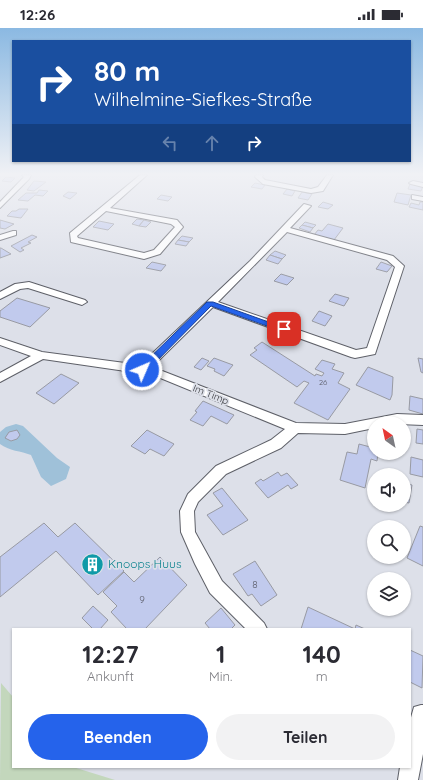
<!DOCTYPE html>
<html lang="de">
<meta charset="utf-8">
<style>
:root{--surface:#fff;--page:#f2f2f3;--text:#2b2b33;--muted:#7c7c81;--accent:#2563eb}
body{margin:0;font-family:Quicksand,sans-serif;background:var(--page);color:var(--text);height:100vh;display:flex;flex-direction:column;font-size:15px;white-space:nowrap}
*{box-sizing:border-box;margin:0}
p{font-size:13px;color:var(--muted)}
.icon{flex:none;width:22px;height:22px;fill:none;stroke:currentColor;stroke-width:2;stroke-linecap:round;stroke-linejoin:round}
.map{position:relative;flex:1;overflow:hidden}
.details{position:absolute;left:12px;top:600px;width:399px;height:140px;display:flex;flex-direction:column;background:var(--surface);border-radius:0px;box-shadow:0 1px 3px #0004}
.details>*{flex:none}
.hud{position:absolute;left:12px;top:12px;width:399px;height:122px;border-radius:0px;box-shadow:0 1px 3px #0004;background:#1a4fa0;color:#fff;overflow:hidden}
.needle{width:26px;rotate:327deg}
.tools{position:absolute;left:367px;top:388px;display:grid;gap:8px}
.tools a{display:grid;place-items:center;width:44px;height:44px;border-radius:50%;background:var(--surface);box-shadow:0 1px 3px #0004;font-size:20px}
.pin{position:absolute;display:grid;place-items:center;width:34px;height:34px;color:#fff;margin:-17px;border-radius:8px;box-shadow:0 2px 6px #0006}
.me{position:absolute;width:44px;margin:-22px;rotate:45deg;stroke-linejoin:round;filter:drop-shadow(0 0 3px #0008)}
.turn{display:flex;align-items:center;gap:14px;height:84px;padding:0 16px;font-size:18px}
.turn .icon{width:52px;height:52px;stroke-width:2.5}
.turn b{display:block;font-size:28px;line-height:34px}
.lanes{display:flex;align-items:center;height:38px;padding:0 16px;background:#0003;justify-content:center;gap:20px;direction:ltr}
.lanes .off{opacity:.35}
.eta{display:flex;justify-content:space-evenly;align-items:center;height:68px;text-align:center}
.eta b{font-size:24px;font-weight:800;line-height:28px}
.primary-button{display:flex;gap:8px;margin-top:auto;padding:8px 16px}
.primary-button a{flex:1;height:46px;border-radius:24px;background:var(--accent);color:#fff;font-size:16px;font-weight:800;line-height:46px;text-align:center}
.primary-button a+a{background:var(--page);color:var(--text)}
.status{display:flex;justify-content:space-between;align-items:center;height:28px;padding:0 20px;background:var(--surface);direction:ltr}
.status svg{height:11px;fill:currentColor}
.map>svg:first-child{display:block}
.green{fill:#c3d7bc}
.water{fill:#9fc1d9}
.building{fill:#c1caed;stroke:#989aa3}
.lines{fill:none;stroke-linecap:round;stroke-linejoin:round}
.minor-casing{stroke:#5e6068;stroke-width:2}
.minor{fill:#fff;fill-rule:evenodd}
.route{fill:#2563eb;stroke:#184099}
.labels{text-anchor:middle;stroke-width:3.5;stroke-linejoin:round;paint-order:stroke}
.number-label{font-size:8px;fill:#5a5c68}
.street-label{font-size:10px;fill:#37383c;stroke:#dde0e9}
.near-number-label{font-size:10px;fill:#5a5c68}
.near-culture-label{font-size:12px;fill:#0d838f;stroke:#dde0e9;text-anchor:start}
</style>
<div class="status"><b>12:26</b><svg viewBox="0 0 49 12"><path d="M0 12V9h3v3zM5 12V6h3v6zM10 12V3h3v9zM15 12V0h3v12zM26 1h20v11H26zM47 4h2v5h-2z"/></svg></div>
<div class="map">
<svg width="423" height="752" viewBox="0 0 423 752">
<rect width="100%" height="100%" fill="#dde0e9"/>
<polygon class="green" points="1,655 13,669 13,739 73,739 115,752 0,752"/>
<path class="water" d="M16,396L23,398L57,430L70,439L66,451L51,458L41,449L31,427C21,423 9,423 0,416V404L6,399Z"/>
<g class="building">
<polygon points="6,149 15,150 11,154 2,153"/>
<polygon points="34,153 46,154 34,163 27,162"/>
<polygon points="255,155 265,157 262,161 251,159"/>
<polygon points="410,156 423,158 421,163 408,161"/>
<polygon points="287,161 295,163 292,168 283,166"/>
<polygon points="39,162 48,163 43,168 35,167 28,173 18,172 26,165 37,165"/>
<polygon points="68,164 77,165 70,171 63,168"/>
<polygon points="302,164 312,166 308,172 298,170"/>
<polygon points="397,165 411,167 408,177 394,174"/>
<polygon points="161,167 172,169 168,173 157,171"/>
<polygon points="323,174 333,177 328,181 318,179"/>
<polygon points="420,174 423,174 423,182 409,179 411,175 419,177"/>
<polygon points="19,181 28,181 21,190 7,188 12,183 16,183"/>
<polygon points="137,191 144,192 139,198 132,196"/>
<polygon points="0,192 14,196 5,201 0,200"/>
<polygon points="144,192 151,194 146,199 139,198"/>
<polygon points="99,193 114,196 108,202 93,199"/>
<polygon points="305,194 316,197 313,200 302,197"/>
<polygon points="328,196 343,200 334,212 314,207 318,202 322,203"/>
<polygon points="302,197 313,200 310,204 299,200"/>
<polygon points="32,207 37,209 28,214 31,215 21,220 24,222 20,224 11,218"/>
<polygon points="182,208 193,210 189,214 178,212"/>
<polygon points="178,212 189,214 186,218 175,216"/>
<polygon points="0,220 1,220 11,226 0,230"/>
<polygon points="275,223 286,227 282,231 270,227"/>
<polygon points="270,227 282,231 278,236 266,232"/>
<polygon points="152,234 166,237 161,243 146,240"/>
<polygon points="381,234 392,238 387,244 376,241"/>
<polygon points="281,246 294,250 287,257 274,253"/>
<polygon points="335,266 349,270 344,278 329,273"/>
<polygon points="17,270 50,280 30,299 0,289 0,283"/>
<polygon points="319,283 332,288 325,298 312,293"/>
<polygon points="262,314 315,348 316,346 322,348 324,345 315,341 322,332 335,336 332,341 344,345 338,355 350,361 328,392 294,375 309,355 304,353 297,359 250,327 257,322 254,320"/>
<polygon points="202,330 209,333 201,342 194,339"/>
<polygon points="214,330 233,337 224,348 214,343 215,341 207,338"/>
<polygon points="418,330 423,331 423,345 421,344"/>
<polygon points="368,339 393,349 392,367 390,372 356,357"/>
<polygon points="61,346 79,355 54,376 36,365"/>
<polygon points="410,368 423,371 423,386 409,382"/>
<polygon points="203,373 234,387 227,396 211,388 203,398 190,392 197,384 195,383"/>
<polygon points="417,401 423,402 423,416 416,415"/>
<polygon points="17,402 20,407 17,411 11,413 5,410 9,404"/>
<polygon points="147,402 174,416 164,428 150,421 145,426 131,418"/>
<polygon points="359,416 374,420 374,425 378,425 377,433 371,431 365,460 340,452 347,424 357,426"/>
<polygon points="411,429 423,432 423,449 410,446"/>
<polygon points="278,444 281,448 287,445 298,457 291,461 288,457 268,470 255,455 261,451 263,453"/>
<polygon points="404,455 412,457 409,475 404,474"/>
<polygon points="222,460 248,492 223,507 207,487 223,478 213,465"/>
<polygon points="44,495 58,509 75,495 124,543 98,567 56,523 0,569 0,529"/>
<polygon points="420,498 423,499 423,538 407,530"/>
<polygon points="160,529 187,557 145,601 127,601 111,584 117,578 103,564 124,544 134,554"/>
<polygon points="255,533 277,567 261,578 252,566 248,568 233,546"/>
<polygon points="93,578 108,592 100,601 93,601 82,590"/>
<polygon points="308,579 355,601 356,597 365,601 301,601"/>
<polygon points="221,580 235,597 231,601 210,601 205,595"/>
<polygon points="410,622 423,628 422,660 410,654"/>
</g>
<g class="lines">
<defs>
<g id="minor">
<polygon points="22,147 31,147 29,151 0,180 0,174 24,149"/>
<path d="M140,147H147L110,180L177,192L183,199L160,226L144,231L71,214L70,205ZM106,183L171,196L175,199L154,222L144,225L78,210L77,208Z"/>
<polygon points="256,147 263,147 262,149 265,152 311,161 318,159 327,147 333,147 323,163 311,165 263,156 255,149"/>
<polygon points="413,153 423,155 423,159 411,156 409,155"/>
<polygon points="412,167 423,169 423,173 412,171"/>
<path d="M304,176L311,178L290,200L393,228L404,238L375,326L355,330L351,329L213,279L152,339L296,395L345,396L397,386L423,387V397L374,395V400L345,406L298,405L281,420L226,446L198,474L194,483L195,504L222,553L264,595L267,601H246L210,565L195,536L181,504L180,483L188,466L216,438L271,412L285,401L153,347L43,331L0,354V345L31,328L0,317V310L42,324L140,337L250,233ZM287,204L387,232L395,239L367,320L356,322L218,274Z"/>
<polygon points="13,203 16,203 16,207 0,212 0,207"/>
<polygon points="29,254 85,272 87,274 82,277 28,260 20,261 0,271 0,264 15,256"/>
<polygon points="421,677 423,677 423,726 418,752 398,752 400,739 410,739 410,693 414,679"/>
</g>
</defs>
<use href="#minor" class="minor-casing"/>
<use href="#minor" class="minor"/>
</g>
<linearGradient id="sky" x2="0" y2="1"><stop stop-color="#8bb9e2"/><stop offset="0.58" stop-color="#f0f1f5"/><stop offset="1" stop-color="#f0f1f5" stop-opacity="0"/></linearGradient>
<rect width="423" height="252" fill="url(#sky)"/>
<polygon class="route" points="207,274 213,274 288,301 281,303 211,278 146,344 139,344 139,340"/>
<defs>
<symbol id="building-disc" viewBox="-11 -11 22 22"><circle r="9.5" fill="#0f9aa8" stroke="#dde0e9"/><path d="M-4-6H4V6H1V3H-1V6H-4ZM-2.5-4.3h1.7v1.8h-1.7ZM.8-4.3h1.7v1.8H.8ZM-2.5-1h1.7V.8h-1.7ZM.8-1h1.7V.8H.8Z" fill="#fff"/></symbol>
</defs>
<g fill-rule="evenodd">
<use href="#building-disc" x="80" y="524" width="25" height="25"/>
</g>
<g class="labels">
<g class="number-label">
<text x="323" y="357">26</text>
</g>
<g class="street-label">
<text transform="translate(211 366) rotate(22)" y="4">Im Timp</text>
</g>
<g class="near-number-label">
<text x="255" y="560">8</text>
<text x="142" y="575">9</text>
</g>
<g class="near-culture-label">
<text x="108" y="540">Knoops Huus</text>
</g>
</g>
</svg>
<div class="tools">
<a><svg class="needle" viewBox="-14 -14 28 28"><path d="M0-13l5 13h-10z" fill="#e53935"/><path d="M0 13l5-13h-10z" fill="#7c7c81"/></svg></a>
<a><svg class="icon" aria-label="sound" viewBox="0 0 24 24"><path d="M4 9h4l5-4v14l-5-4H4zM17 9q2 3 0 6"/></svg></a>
<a><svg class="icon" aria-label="search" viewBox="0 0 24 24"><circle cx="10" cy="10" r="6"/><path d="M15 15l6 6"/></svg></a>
<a><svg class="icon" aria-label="layers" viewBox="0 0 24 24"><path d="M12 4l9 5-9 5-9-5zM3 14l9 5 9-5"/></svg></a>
</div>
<div class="pin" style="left:284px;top:301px;background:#d93025"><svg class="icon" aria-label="arrive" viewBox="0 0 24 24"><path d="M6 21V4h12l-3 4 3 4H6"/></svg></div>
<svg class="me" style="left:142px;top:342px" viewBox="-20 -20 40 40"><circle r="17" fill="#2563eb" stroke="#fff" stroke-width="3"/><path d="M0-11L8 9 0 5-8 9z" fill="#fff"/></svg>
<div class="hud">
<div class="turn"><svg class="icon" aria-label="right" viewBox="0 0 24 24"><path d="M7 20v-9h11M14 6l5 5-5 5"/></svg><div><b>80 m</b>Wilhelmine-Siefkes-Straße</div></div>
<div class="lanes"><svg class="icon off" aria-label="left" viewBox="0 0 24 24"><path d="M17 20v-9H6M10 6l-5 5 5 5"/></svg><svg class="icon off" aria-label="ahead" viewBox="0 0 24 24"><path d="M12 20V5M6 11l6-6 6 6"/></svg><svg class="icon" aria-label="right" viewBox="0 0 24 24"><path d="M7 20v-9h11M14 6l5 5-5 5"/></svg></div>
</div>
<section class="details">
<div class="eta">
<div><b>12:27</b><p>Ankunft</p></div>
<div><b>1</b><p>Min.</p></div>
<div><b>140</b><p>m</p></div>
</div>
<div class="primary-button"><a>Beenden</a><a>Teilen</a></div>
</section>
</div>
